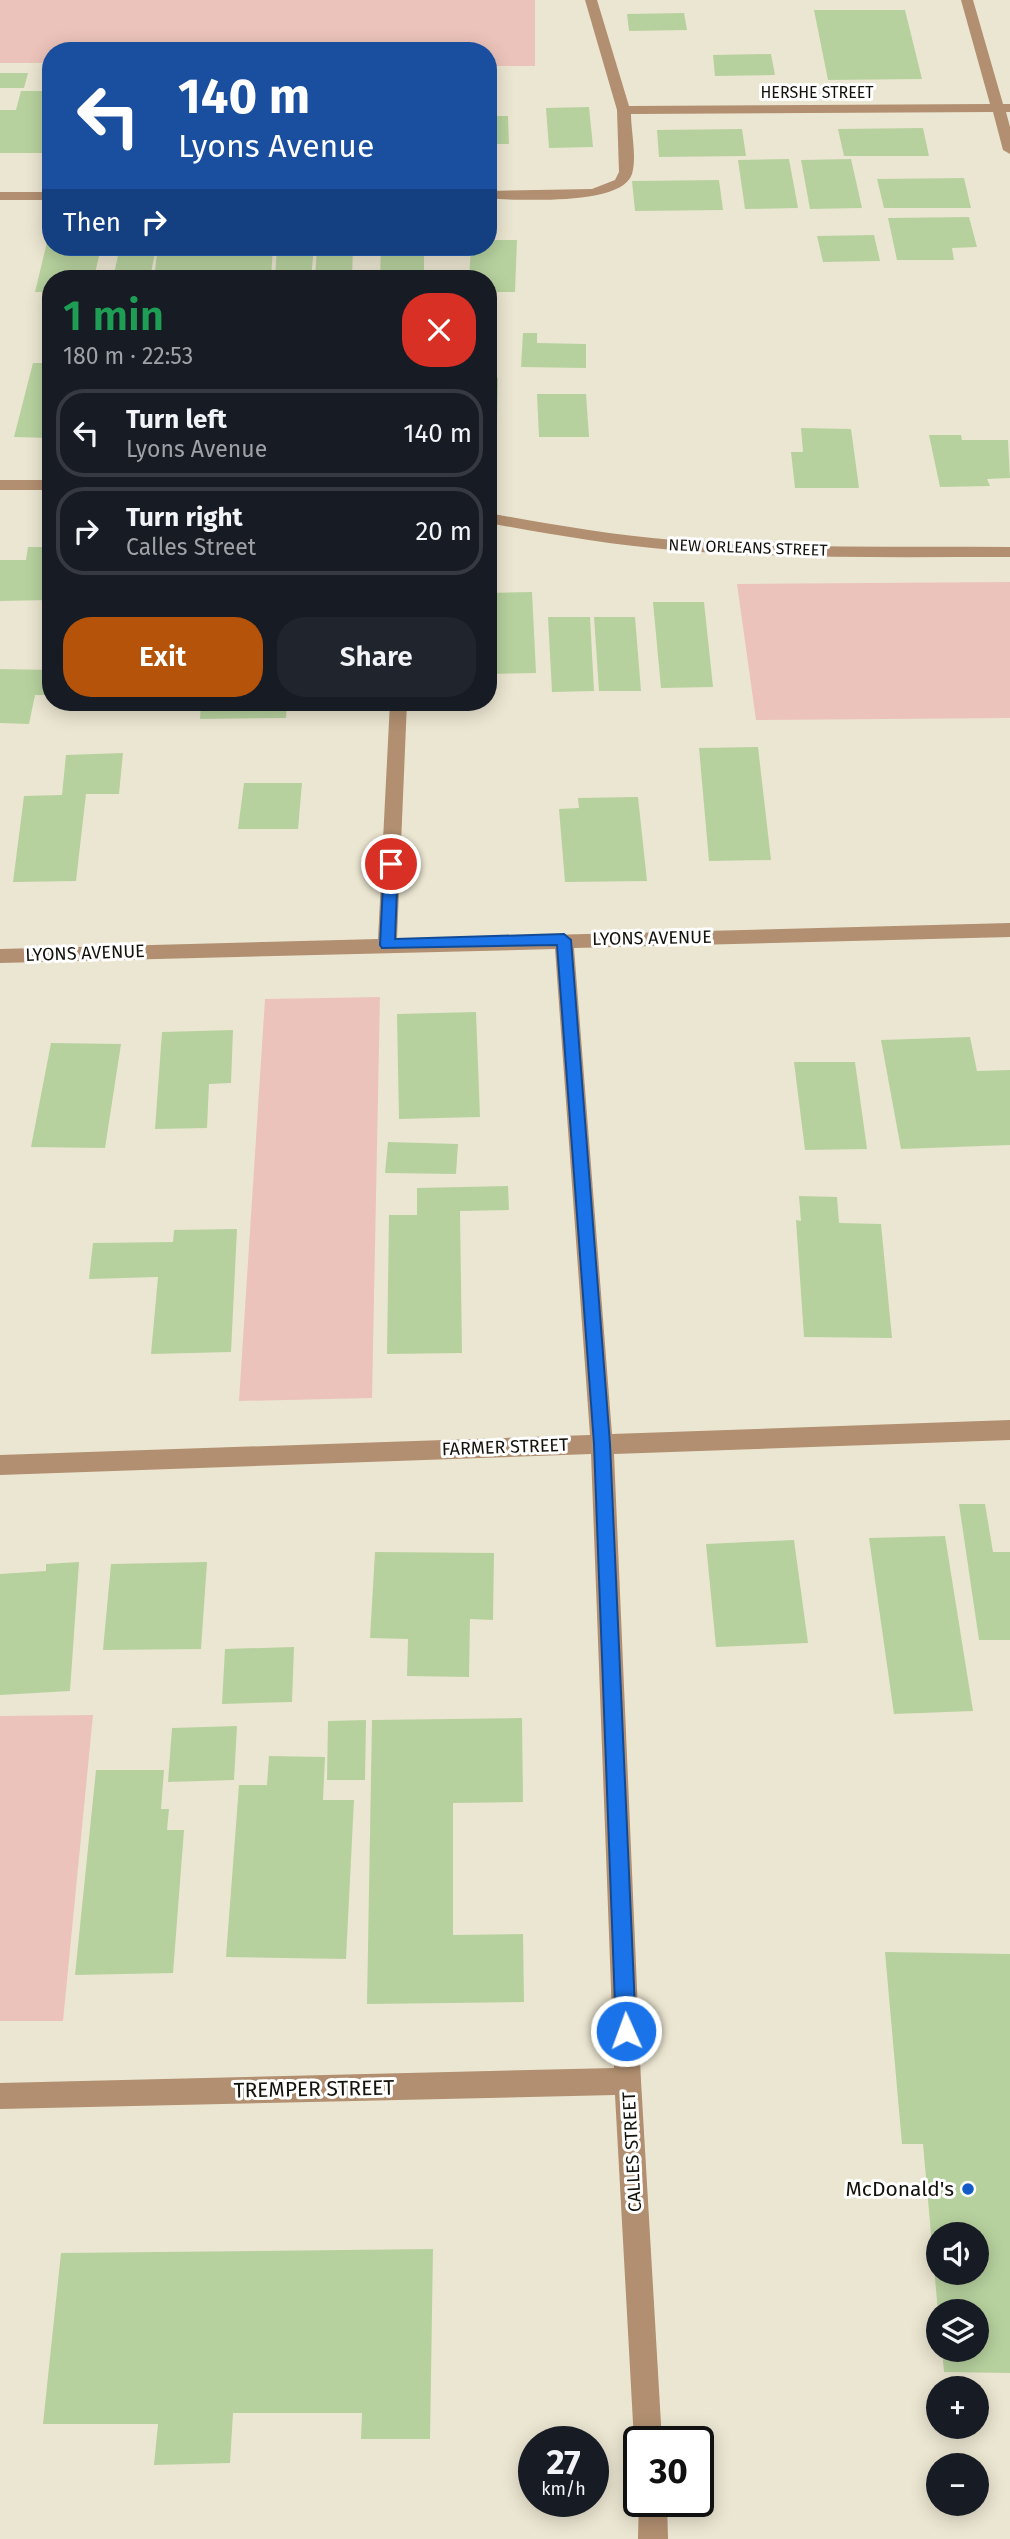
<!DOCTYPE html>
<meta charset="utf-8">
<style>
:root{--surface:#171b24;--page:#20242c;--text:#f1f3f6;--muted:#9ea1a6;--line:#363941;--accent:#b45309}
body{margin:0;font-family:"Fira Sans",sans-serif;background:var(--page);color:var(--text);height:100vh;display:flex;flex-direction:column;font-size:26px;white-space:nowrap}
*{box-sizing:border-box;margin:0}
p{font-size:23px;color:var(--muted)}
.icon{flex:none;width:38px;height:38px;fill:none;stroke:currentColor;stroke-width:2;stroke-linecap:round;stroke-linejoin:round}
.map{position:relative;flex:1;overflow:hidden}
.drawer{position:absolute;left:42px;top:270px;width:455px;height:441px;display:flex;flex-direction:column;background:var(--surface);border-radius:28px;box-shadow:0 4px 18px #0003}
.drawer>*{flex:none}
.hud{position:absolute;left:42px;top:42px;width:455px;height:214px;border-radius:28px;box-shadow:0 4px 18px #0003;background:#1a4fa0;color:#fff;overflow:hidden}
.buttons{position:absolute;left:926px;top:2222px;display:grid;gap:14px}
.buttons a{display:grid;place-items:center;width:63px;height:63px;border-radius:50%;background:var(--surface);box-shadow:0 4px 18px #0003;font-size:35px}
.speed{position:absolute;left:518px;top:2426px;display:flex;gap:14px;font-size:35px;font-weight:700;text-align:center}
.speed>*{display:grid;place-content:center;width:91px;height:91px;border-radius:50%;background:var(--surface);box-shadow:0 4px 18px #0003;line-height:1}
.speed small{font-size:18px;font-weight:400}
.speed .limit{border:4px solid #111;border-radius:10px;background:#fff;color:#111}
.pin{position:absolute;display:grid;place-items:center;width:60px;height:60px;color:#fff;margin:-30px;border:4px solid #fff;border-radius:50%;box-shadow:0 2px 7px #0007}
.me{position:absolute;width:77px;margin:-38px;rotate:358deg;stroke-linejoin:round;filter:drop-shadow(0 0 5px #0008)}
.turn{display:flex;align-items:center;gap:24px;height:147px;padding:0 21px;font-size:32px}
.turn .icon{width:91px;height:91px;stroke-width:2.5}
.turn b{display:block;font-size:49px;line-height:60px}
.then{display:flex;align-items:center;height:66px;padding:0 21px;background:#0003;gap:14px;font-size:26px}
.round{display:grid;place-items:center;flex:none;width:74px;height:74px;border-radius:28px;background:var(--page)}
.overview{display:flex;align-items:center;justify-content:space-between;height:119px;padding:0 21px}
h1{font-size:42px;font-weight:600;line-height:52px;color:#1e9e55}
.button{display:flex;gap:14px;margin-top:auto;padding:14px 21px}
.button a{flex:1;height:80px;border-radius:28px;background:var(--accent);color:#fff;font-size:28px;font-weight:600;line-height:80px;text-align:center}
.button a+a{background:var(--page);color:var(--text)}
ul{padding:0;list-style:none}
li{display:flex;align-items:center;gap:21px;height:88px;margin:0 14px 10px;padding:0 7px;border:4px solid var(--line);border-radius:28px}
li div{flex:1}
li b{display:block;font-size:26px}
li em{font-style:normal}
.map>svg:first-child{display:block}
.green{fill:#ecc3ba}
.building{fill:#b7d19e;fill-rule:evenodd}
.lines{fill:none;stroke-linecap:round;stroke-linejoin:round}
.minor{fill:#b18f70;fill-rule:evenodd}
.route{fill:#1a73e8;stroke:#114b97;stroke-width:2}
.poi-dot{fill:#135cc7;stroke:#fff;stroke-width:2.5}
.labels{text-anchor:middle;stroke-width:6;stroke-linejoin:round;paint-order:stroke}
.far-street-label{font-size:16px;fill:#13120b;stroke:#fff}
.street-label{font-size:18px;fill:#13120b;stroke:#fff}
.near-street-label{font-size:21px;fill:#13120b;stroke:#fff}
.near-poi-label{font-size:21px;fill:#13120b;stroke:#fff;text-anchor:end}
</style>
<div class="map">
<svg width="1010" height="2539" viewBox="0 0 1010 2539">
<rect width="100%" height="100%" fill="#ebe6d1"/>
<g class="green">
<polygon points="0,0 535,0 535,66 488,66 488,51 51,51 51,63 0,63"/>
<polygon points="1010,582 1010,718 756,720 737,584"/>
<polygon points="380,997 372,1398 239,1401 265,999"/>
<polygon points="93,1715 63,2021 0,2021 0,1716"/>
</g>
<g class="building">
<polygon points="814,10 905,10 922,79 828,80"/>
<polygon points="684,13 687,30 629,31 627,14"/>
<polygon points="771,54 775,75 715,76 713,55"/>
<polygon points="0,73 28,73 24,88 0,88"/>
<polygon points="21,91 51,91 51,132 46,153 0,153 0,110 16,110"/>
<polygon points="589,107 593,147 549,148 546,108"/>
<polygon points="488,116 508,116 509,144 488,144"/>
<polygon points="923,128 929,156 844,156 838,129"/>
<polygon points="742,129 746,156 659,157 657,130"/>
<polygon points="789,159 798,208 745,209 738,160"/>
<polygon points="851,159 862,208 810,209 801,160"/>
<polygon points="964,178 971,208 884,208 877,179"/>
<polygon points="719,180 723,210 635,211 632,181"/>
<polygon points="969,217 977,247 952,248 954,260 897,260 888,218"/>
<polygon points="874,235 880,261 823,262 817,236"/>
<polygon points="48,238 51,238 51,247 101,247 94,278 51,278 51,292 35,292"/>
<polygon points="488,240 517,240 515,292 488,292 488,278 469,278 471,247 488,247"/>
<polygon points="120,247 156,247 150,278 113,278"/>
<polygon points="158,247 273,247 271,278 154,278"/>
<polygon points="277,247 314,247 311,278 275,278"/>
<polygon points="317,247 353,247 352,278 315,278"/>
<polygon points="381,247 424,247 424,278 380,278"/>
<polygon points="523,333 537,333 537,343 586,344 586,368 521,367"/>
<polygon points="33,363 51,363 51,438 14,437"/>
<polygon points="488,378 498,378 497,419 488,419"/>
<polygon points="537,394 586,394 589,437 539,437"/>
<polygon points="801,428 851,429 859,488 795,488 791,452 803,452"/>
<polygon points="929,435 961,435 962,440 1008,440 1010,478 987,479 990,486 940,487"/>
<polygon points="28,547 51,547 49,600 0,601 0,560 26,560"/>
<polygon points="532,592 536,673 488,674 488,593"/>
<polygon points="653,602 704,602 713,687 661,688"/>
<polygon points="548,617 590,617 594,691 552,692"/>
<polygon points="594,617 635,617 641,691 599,691"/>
<polygon points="0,669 51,670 50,695 35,695 29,724 0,723"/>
<polygon points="201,702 287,702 286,718 200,719"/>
<polygon points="758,747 771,860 709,861 699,748"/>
<polygon points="123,753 119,794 86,794 76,881 13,882 24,796 62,795 66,755"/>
<polygon points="244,783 302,783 298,829 238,829"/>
<polygon points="638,797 647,881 565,882 559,809 579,808 578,798"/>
<polygon points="476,1012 480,1117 399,1119 397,1014"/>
<polygon points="233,1030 231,1083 209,1084 207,1128 155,1129 162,1032"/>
<polygon points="970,1037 977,1071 1010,1070 1010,1145 901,1149 881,1040"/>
<polygon points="51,1043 121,1044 105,1148 31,1147"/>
<polygon points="794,1062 855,1062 867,1149 805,1150"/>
<polygon points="388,1142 458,1144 456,1174 385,1173"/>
<polygon points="508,1186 509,1210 460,1211 462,1353 387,1354 389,1215 417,1215 417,1188"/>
<polygon points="799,1196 837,1197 839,1223 881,1224 892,1338 804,1337 796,1220 801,1221"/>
<polygon points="237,1229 231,1352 151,1354 158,1277 89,1279 93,1243 173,1242 174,1230"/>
<polygon points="959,1504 985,1504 993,1552 1010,1552 1010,1640 979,1640"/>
<polygon points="945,1536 973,1711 894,1714 869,1538"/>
<polygon points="794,1540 808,1643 716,1647 706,1544"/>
<polygon points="375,1552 494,1553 493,1620 470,1619 469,1677 407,1676 408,1639 370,1638"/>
<polygon points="79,1562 70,1691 0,1695 0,1574 46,1571 46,1564"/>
<polygon points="207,1562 201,1649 103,1650 111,1564"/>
<polygon points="294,1647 292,1702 222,1704 225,1649"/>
<polygon points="522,1718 523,1802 453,1803 453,1935 523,1934 524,2002 367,2004 372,1720"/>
<polygon points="366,1720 365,1780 327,1780 328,1721"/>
<polygon points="237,1726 234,1780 168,1782 172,1728"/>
<polygon points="269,1756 325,1757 323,1800 354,1800 346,1959 226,1957 239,1785 267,1785"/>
<polygon points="96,1770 164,1770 161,1809 169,1809 167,1830 184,1830 173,1973 75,1975"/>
<path d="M885,1952L1010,1954V2373L944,2372L942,2350H976V2312H938L923,2144H902ZM938,2235H976V2273H938Z"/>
<polygon points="433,2249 430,2439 361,2439 362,2413 233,2413 230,2463 154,2465 158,2424 43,2424 61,2253"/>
</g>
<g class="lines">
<g class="minor">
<path d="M585,0H597L629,106L990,104L961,0H973L1003,104H1010V112H1006L1010,127V154L1003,150L993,112L631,114C631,131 637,157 632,174C621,207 518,199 488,199V191L592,189L615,180L619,172L617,110Z"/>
<rect x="0" y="192" width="51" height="8"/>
<rect x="0" y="480" width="51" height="10"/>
<path d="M488,513C550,524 611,535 673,540C785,549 898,546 1010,547V557C898,557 785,559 673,550C611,545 550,534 488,523Z"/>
<polygon points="390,702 407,702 397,939 1010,923 1010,937 574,948 612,1434 1010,1420 1010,1440 614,1454 641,2081 662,2441 639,2441 639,2452 634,2441 615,2095 0,2109 0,2083 614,2068 591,1454 0,1475 0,1455 590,1435 555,949 0,963 0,949 378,939"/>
<polygon points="639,2498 639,2501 667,2501 668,2539 638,2539"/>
</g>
</g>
<polygon class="route" points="391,859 398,864 395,939 564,934 571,940 610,1444 636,2031 633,2038 626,2041 619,2038 616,2031 594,1444 557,945 382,948 380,945 384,864"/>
<circle class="poi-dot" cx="968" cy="2189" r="7"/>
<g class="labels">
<g class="far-street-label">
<text x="817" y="98">HERSHE STREET</text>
<text transform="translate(748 547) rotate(2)" y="6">NEW ORLEANS STREET</text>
</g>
<g class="street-label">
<text transform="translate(652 938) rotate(-1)" y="6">LYONS AVENUE</text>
<text transform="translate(85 953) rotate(-2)" y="6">LYONS AVENUE</text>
<text transform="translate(505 1447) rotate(-2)" y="6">FARMER STREET</text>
<text transform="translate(632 2152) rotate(-93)" y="6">CALLES STREET</text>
</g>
<g class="near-street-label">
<text transform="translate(314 2089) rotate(-1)" y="7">TREMPER STREET</text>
</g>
<g class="near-poi-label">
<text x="954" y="2196">McDonald's</text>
</g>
</g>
</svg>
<div class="buttons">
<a><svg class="icon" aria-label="sound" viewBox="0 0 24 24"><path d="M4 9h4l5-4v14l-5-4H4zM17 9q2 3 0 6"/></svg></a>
<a><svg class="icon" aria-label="layers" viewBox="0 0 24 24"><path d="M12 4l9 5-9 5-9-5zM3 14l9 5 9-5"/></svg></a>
<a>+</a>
<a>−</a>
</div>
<div class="speed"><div>27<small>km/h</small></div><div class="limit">30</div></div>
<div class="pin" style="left:391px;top:864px;background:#d93025"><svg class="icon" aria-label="arrive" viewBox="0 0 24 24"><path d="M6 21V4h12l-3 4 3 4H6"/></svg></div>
<svg class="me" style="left:626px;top:2031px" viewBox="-20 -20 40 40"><circle r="17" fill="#1a73e8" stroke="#fff" stroke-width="3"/><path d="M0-11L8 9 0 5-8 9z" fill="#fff"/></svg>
<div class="hud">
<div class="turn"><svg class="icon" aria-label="left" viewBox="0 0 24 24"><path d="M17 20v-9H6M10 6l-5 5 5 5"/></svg><div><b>140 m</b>Lyons Avenue</div></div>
<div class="then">Then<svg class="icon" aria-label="right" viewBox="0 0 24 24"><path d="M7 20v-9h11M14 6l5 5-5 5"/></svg></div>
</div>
<section class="drawer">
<div class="overview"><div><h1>1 min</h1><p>180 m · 22:53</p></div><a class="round" style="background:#d93025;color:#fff"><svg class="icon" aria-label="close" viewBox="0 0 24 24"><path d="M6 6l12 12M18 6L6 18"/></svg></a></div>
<ul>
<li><svg class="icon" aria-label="left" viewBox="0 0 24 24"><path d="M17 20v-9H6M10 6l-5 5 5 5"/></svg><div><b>Turn left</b><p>Lyons Avenue</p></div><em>140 m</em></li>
<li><svg class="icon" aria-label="right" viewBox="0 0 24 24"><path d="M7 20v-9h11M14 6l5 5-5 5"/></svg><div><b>Turn right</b><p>Calles Street</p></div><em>20 m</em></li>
</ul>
<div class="button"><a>Exit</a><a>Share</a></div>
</section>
</div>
